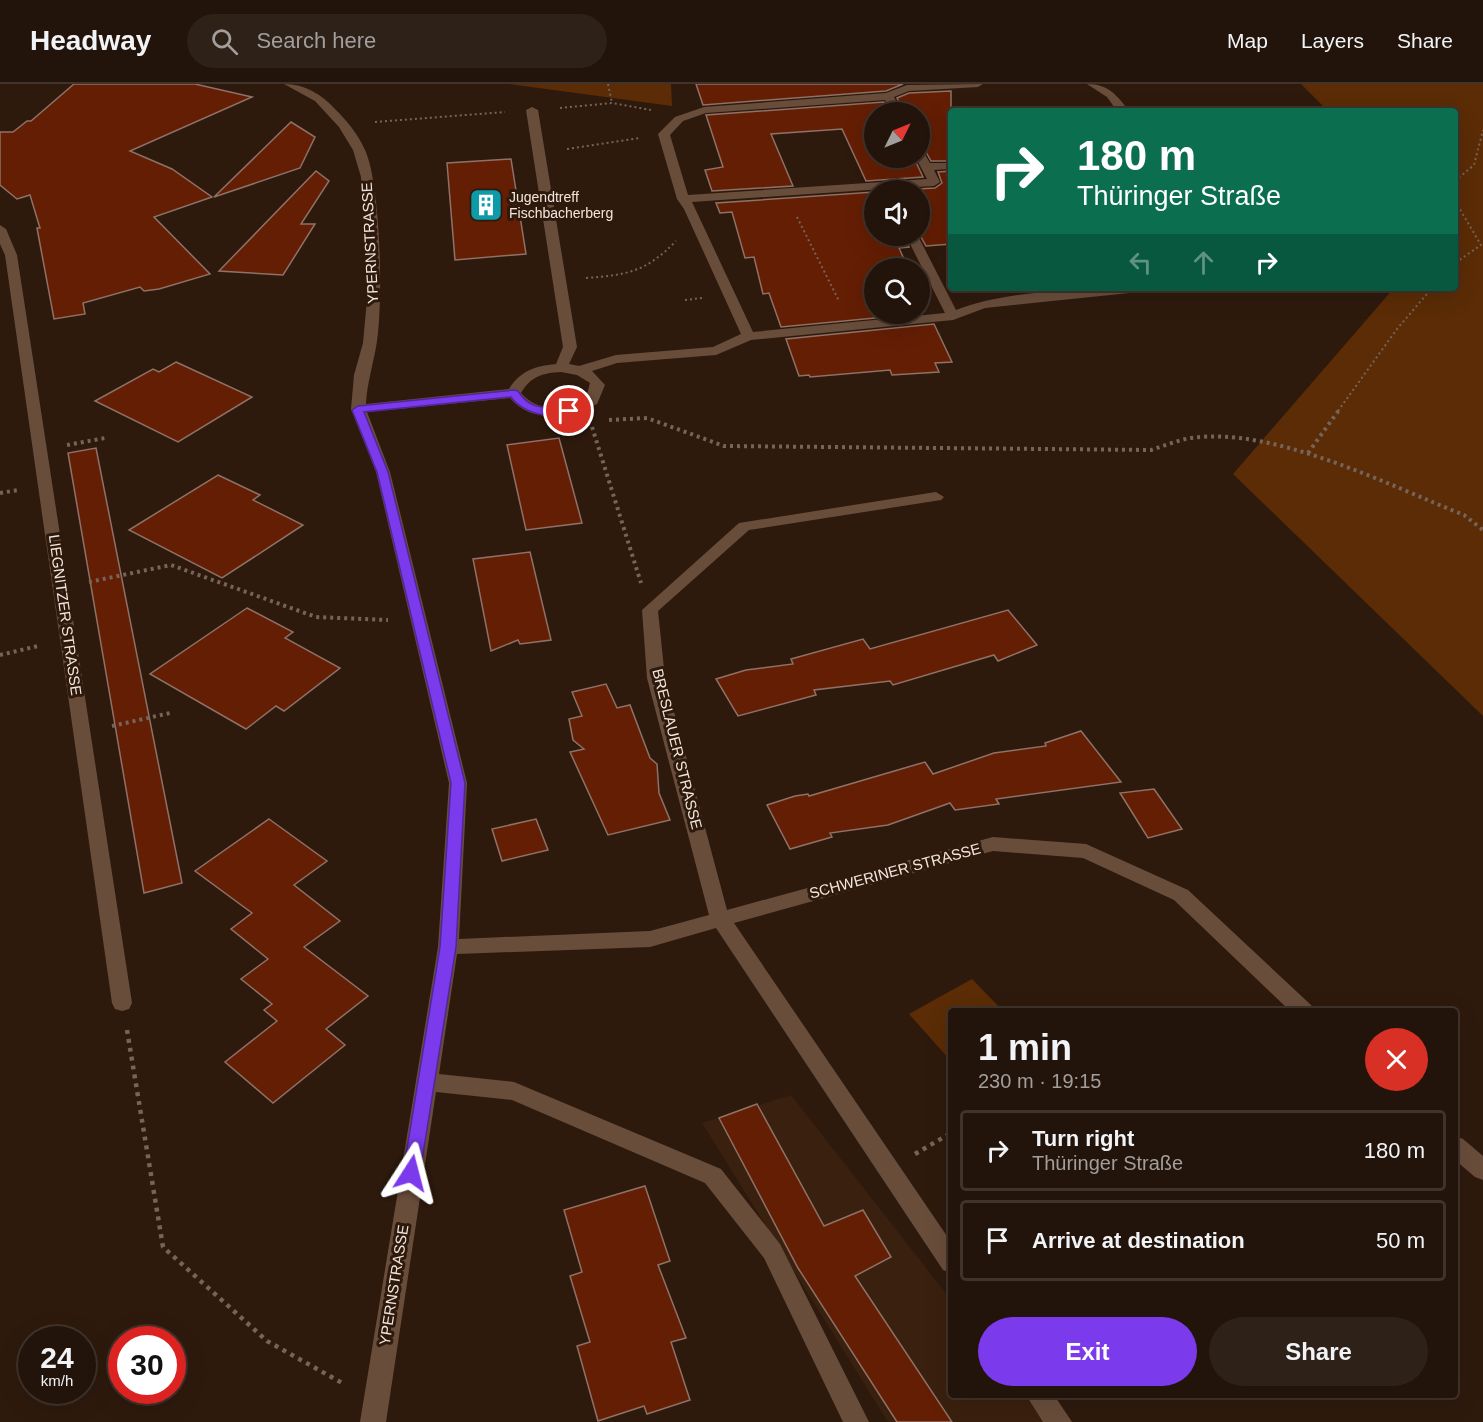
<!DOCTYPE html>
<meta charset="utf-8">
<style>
:root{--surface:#22140a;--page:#2e2118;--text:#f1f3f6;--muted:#a29e9c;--line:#3f332b;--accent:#7c3aed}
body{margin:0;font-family:Helvetica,sans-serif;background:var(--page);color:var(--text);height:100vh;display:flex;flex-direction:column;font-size:22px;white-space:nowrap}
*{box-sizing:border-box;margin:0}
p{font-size:20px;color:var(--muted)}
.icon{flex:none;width:33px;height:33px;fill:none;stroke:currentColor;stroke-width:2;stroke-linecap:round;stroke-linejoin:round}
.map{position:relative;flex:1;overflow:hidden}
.side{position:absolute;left:948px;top:924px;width:510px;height:390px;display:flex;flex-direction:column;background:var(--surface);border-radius:6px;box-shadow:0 6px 24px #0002,0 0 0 2px var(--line)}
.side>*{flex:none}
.hud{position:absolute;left:948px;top:24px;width:510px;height:183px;border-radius:6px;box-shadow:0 6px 24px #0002,0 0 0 2px var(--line);background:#0b6e4f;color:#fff;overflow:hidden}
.needle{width:39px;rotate:47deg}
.tools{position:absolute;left:864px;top:18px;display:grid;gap:12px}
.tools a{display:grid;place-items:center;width:66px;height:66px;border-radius:50%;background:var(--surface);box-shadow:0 6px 24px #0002,0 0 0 2px var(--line);font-size:30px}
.speed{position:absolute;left:18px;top:1242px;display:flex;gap:12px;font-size:30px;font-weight:700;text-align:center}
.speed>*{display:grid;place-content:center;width:78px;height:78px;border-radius:50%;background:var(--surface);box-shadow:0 6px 24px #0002,0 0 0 2px var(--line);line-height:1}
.speed small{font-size:15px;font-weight:400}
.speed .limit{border:9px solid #d22;background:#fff;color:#111}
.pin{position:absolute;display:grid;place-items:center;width:51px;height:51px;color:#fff;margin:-26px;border:3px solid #fff;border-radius:50%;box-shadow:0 2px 6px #0007}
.me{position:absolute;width:66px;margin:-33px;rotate:9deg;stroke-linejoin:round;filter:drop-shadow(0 0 4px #0008)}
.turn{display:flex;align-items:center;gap:21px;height:126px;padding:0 30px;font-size:27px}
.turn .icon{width:78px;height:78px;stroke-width:2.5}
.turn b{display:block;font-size:42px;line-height:51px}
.lanes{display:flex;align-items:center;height:57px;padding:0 30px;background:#0003;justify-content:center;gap:30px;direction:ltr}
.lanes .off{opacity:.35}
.round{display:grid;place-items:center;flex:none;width:63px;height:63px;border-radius:32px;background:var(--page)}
.head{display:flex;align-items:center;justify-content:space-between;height:102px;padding:0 30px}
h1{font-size:36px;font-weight:600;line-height:45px}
.cta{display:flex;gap:12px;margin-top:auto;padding:12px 30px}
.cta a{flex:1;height:69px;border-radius:36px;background:var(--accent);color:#fff;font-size:24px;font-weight:600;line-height:69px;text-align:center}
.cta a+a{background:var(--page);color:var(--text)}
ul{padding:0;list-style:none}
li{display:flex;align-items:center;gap:18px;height:81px;margin:0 12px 9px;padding:0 18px;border:3px solid var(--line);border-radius:6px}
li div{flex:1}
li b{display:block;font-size:22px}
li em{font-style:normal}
header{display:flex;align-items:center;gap:36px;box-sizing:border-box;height:84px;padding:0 30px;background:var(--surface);border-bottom:2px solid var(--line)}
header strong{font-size:28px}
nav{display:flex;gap:33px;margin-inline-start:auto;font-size:21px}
.search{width:420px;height:54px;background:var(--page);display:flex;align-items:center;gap:15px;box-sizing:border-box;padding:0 21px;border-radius:33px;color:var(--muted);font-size:22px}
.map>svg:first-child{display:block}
.built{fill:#3a200e}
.green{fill:#5b2c06}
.building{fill:#641e04;stroke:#8e7167;stroke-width:1.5}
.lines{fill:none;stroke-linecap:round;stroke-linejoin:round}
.path-far2{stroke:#766458;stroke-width:2;stroke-dasharray:2 3;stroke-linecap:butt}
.path-far1{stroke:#766458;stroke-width:4;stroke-dasharray:3 4;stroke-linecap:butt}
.path{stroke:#766458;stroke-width:4.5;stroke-dasharray:4 5;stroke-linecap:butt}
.street{fill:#694d3b;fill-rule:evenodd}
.route{fill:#7c3aed;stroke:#51269a;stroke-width:1.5}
.labels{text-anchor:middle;stroke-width:6;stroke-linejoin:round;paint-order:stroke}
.far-poi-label{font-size:14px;fill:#f3e5dc;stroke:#2e1a0d;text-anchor:start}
.street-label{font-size:15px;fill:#f3e5dc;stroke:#2e1a0d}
</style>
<header>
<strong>Headway</strong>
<div class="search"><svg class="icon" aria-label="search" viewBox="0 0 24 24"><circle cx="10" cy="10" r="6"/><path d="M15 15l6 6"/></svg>Search here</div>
<nav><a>Map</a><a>Layers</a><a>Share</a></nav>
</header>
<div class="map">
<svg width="1483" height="1338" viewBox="0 0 1483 1338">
<rect width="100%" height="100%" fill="#2e1a0d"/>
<polygon class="built" points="791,1011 951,1216 951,1311 1026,1311 1047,1338 888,1338 702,1039"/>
<g class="green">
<polygon points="509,0 671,0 672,22"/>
<polygon points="1301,0 1483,0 1483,632 1233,390 1394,204 1455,204 1455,27 1328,27"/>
<polygon points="972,895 1003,927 951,927 951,977 909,930"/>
</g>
<g class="building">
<polygon points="74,0 195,0 252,13 130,67 172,85 212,113 154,133 210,190 159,205 144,207 140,203 83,219 85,230 54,235 37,144 40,144 30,111 17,115 0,101 0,48 13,48 27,37 31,37"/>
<polygon points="696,0 903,0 886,7 703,21"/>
<polygon points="951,7 951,77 931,77 926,68 920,66 920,28 904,28 897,14 909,9"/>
<polygon points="884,18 890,28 874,28 874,74 914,74 923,93 866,97 842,45 771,50 793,102 712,107 705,86 723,83 706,31"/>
<polygon points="291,38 315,53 300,84 214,113"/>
<polygon points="511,75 526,170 455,176 447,79"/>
<polygon points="316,87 329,97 301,140 315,140 283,191 219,187"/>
<polygon points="951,87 951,160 926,162 920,151 920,106 898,106 935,104 942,99 938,88"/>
<polygon points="874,108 874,152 904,152 909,163 899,164 908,184 874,184 874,230 917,230 781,243 769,209 763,210 754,173 745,174 732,128 720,129 716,119"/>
<polygon points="934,240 952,278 935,279 939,288 892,291 890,286 810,293 809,291 799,292 786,255"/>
<polygon points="176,278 252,313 178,358 95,317 153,285 159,288"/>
<polygon points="559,354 582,439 526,446 507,361"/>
<polygon points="96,364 182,799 144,809 68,369"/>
<polygon points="218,391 260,411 253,416 303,441 222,494 129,446"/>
<polygon points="530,468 551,556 520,560 518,556 491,567 473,475"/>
<polygon points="247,524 293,548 285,554 340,584 284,627 276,622 246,645 150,590"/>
<polygon points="1008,526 1037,561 998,577 994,571 893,601 890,597 814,606 816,611 738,632 716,595 746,586 793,580 791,575 863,555 870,565"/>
<polygon points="606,600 617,624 630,621 650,674 657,680 659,709 670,736 608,751 570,668 584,665 573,656 569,635 582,632 572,608"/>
<polygon points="1081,647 1121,698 996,715 999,720 955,726 950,719 888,741 830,749 832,753 790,765 767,721 795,712 808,710 809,712 925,678 933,690 994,669 1046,662 1045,659"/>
<polygon points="1154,705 1182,745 1148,754 1120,709"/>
<polygon points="269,735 327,777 294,801 340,837 304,863 368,912 326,945 345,961 273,1019 225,978 277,937 264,926 272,920 241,895 268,875 231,845 252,829 195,787"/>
<polygon points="536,735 548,766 502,777 492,745"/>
<polygon points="757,1020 824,1142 863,1126 891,1173 855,1192 952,1338 897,1338 798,1184 719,1034"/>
<polygon points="645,1102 670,1177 658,1181 686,1254 671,1258 690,1316 647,1330 644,1322 598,1337 577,1262 590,1258 570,1192 582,1188 564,1126"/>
</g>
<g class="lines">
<g class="path-far2">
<polyline points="608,0 612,19"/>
<polyline points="560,24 612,19 651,26"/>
<polyline points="375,38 505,28"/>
<polyline points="567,65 640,54"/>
<polyline points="1455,97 1474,81 1483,46"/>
<polyline points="1455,117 1481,161 1455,179"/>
<polyline points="797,133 839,217"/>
<path d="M586,194C627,191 646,188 676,157"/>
<polyline points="685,216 702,214"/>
<polyline points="1338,327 1397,245 1432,204"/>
</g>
<g class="path-far1">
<path d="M609,336L647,334L724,362L1151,366C1164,362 1178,356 1191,354C1273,342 1388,401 1464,431L1483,446"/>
<polyline points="592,343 641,499"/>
<polyline points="67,361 105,354"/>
<polyline points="1308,369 1339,326"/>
<polyline points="0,409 18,406"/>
<polyline points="89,498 171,481 316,533 388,536"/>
<polyline points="0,571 38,562"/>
<polyline points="112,642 170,629"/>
</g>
<g class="path">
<polyline points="127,946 163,1163 267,1257 344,1300"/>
<polyline points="915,1070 951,1049"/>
</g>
<g class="street">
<path d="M284,0C305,0 321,10 335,25C347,37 358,50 365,66C381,101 383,217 377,257C374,278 367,298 366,320L509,305C520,287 535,282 556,280L563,263L526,26L532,23L538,26L577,263L569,280L579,282L616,271L713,263L741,250L684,125L677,115L658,50L675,33L704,23L886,9L907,1L983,0L978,3L909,7L894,13L902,28H892L885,16L706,29L683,37L670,51L688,111L927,95L916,74H920V68L924,69L930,79H951V85L934,86L940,98L934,102L895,104L896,106L883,105L692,118L753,248L945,229L906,152H918L956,226C1007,206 1091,204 1145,204L1139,208L985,224L953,236L751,256L716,271L617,279L592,287L605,301L597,320C568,332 533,341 510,314L367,328L390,388L467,699L459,855L650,847L709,831L647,594L642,526L739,439L936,408L944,413L941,416L749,446L658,527L665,594L727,826L993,753L1086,760L1188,806L1311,921L1314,927H1290L1174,816L1083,774L993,767L734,839L951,1158V1189L943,1186L716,844L650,863L457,870L439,990L514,998L721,1085L780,1160L869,1338H843L764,1174L705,1099L512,1016L436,1008L386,1338H360L438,863L449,699L376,388L351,325L354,291L363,259L367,216L361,93L353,66L339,43L315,17ZM561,288L577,291L590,299L586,314C563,324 539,330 521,309C531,292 543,289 561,288Z"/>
<path d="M1087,0C1108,0 1117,11 1129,27H1117L1107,13Z"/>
<polygon points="0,141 6,145 17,171 132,919 129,925 122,927 115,925 112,919 5,171 0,160"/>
<polygon points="1455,1052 1463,1055 1483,1072 1483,1096 1475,1093 1455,1076"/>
<polygon points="1026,1311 1054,1311 1072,1338 1043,1338"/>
</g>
</g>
<path class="route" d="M514,306L518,307C537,336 556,314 574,327C558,339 521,329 511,313L364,328L388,388L465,699L456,863L420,1089L417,1094L411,1097L405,1094L403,1089L440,863L451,699L377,388L352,326L358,322Z"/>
<defs>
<symbol id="building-square" viewBox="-11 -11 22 22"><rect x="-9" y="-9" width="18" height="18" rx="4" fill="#0f9aa8" stroke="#2e1a0d"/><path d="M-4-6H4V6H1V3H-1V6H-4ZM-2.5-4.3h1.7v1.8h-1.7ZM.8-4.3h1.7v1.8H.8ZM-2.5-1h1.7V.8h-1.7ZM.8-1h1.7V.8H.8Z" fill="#fff"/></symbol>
</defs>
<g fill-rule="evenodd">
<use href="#building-square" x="467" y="102" width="38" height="38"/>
</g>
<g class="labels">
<g class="far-poi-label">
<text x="509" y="118">Jugendtreff<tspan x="509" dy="16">Fischbacherberg</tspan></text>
</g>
<g class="street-label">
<text transform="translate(370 159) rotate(-93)" y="5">YPERNSTRASSE</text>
<text transform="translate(65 531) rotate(82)" y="5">LIEGNITZER STRASSE</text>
<text transform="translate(677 665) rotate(76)" y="5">BRESLAUER STRASSE</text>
<text transform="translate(895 787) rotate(-15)" y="5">SCHWERINER STRASSE</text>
<text transform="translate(394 1201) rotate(-81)" y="5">YPERNSTRASSE</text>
</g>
</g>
</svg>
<div class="tools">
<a><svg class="needle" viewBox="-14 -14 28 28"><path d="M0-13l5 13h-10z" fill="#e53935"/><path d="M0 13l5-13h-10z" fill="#a29e9c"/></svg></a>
<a><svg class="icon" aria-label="sound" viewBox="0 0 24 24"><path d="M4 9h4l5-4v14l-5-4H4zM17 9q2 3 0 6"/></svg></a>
<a><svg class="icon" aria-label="search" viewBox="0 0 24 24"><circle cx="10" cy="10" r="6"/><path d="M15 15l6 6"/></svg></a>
</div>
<div class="speed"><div>24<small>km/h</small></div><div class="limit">30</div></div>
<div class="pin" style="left:569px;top:327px;background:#d93025"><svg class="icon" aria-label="arrive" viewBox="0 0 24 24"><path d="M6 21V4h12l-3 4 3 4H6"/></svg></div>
<svg class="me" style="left:411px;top:1089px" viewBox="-20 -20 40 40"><path d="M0-17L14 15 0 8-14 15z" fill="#7c3aed" stroke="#fff" stroke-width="4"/></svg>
<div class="hud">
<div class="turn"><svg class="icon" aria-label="right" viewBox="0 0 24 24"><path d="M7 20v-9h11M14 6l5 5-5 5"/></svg><div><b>180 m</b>Thüringer Straße</div></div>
<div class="lanes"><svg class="icon off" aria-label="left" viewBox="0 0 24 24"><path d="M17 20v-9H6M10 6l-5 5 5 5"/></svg><svg class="icon off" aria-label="ahead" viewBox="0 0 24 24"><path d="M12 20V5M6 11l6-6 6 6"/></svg><svg class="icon" aria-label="right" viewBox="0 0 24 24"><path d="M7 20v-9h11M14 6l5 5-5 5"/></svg></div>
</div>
<section class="side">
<div class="head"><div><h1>1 min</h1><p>230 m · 19:15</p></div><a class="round" style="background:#d93025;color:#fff"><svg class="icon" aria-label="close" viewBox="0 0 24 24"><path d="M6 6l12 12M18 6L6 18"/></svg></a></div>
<ul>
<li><svg class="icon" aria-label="right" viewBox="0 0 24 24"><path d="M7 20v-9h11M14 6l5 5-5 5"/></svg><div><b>Turn right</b><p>Thüringer Straße</p></div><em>180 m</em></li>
<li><svg class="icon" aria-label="arrive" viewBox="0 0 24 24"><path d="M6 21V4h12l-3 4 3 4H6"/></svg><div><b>Arrive at destination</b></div><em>50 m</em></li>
</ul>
<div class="cta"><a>Exit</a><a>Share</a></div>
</section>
</div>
